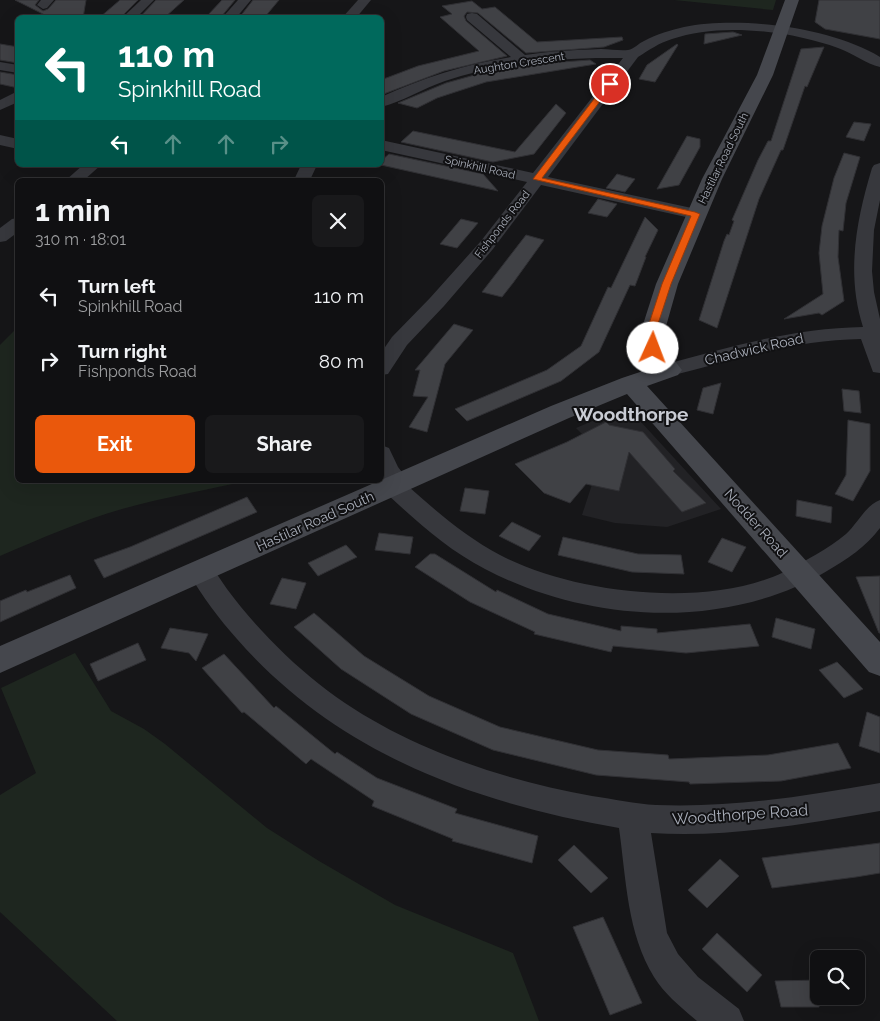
<!DOCTYPE html>
<meta charset="utf-8">
<style>
:root{--surface:#101012;--page:#19191b;--text:#f1f3f6;--muted:#9c9d9f;--line:#303032;--accent:#ea580c}
body{margin:0;font-family:Raleway,sans-serif;background:var(--page);color:var(--text);height:100vh;display:flex;flex-direction:column;font-size:19px;white-space:nowrap}
*{box-sizing:border-box;margin:0}
p{font-size:16px;color:var(--muted)}
.icon{flex:none;width:28px;height:28px;fill:none;stroke:currentColor;stroke-width:2;stroke-linecap:round;stroke-linejoin:round}
.map{position:relative;flex:1;overflow:hidden}
.sheet{position:absolute;left:15px;top:178px;width:369px;height:305px;display:flex;flex-direction:column;background:var(--surface);border-radius:8px;box-shadow:0 5px 20px #0002,0 0 0 1px var(--line)}
.sheet>*{flex:none}
.guide{position:absolute;left:15px;top:15px;width:369px;height:152px;border-radius:8px;box-shadow:0 5px 20px #0002,0 0 0 1px var(--line);background:#00695c;color:#fff;overflow:hidden}
.controls{position:absolute;left:810px;top:950px;display:grid;gap:10px}
.controls a{display:grid;place-items:center;width:55px;height:55px;border-radius:8px;background:var(--surface);box-shadow:0 5px 20px #0002,0 0 0 1px var(--line);font-size:25px}
.pin{position:absolute;display:grid;place-items:center;width:42px;height:42px;color:#fff;margin:-21px;border:2px solid #fff;border-radius:50%;box-shadow:0 1px 5px #0007}
.me{position:absolute;width:55px;margin:-28px;rotate:2deg;stroke-linejoin:round;filter:drop-shadow(0 0 4px #0008)}
.turn{display:flex;align-items:center;gap:18px;height:105px;padding:0 20px;font-size:22px}
.turn .icon{width:65px;height:65px;stroke-width:2.5}
.turn b{display:block;font-size:35px;line-height:42px}
.lanes{display:flex;align-items:center;height:48px;padding:0 20px;background:#0003;justify-content:center;gap:25px;direction:ltr}
.lanes .off{opacity:.35}
.round{display:grid;place-items:center;flex:none;width:52px;height:52px;border-radius:8px;background:var(--page)}
.head{display:flex;align-items:center;justify-content:space-between;height:85px;padding:0 20px}
h1{font-size:30px;font-weight:700;line-height:38px}
.primary-button{display:flex;gap:10px;margin-top:auto;padding:10px 20px}
.primary-button a{flex:1;height:58px;border-radius:8px;background:var(--accent);color:#fff;font-size:20px;font-weight:700;line-height:58px;text-align:center}
.primary-button a+a{background:var(--page);color:var(--text)}
ul{padding:0;list-style:none}
li{display:flex;align-items:center;gap:15px;height:65px;padding:0 20px}
li div{flex:1}
li b{display:block;font-size:19px}
li em{font-style:normal}
.map>svg:first-child{display:block}
.built{fill:#222225}
.green{fill:#1e261f}
.building{fill:#404145;stroke:#303034}
.lines{fill:none;stroke-linecap:round;stroke-linejoin:round}
.street{fill:#37383d;fill-rule:evenodd}
.secondary{fill:#45474d;fill-rule:evenodd}
.route{fill:#ea580c;stroke:#983908}
.labels{text-anchor:middle;stroke-width:4;stroke-linejoin:round;paint-order:stroke}
.far-street-label{font-size:11px;fill:#a8adb8;stroke:#111113}
.street-label{font-size:14px;fill:#a8adb8;stroke:#111113}
.near-street-label{font-size:16px;fill:#a8adb8;stroke:#111113}
.district-label{font-size:19px;font-weight:bold;fill:#c9ccd4;stroke:#111113}
</style>
<div class="map">
<svg width="880" height="1021" viewBox="0 0 880 1021">
<rect width="100%" height="100%" fill="#161618"/>
<polygon class="built" points="609,414 630,416 641,422 721,509 667,527 615,523 582,515 599,463 596,448 576,428"/>
<g class="green">
<polygon points="674,0 776,0 773,10"/>
<path d="M17,328L18,480H250C207,490 165,497 122,509C80,521 40,539 0,556V345Z"/>
<polygon points="75,653 111,711 144,729 165,744 267,828 319,861 395,905 513,953 539,1021 117,1021 0,912 0,795 36,773 1,688"/>
</g>
<g class="building">
<polygon points="15,0 39,0 35,5 43,11 48,9 56,0 86,0 83,18 51,18"/>
<polygon points="120,0 138,0 120,18 99,18"/>
<polygon points="156,0 184,0 164,18 139,18"/>
<polygon points="222,0 235,0 221,17 207,16"/>
<polygon points="253,0 279,0 264,18 239,18"/>
<polygon points="819,0 880,0 880,39 825,29 815,22"/>
<polygon points="472,1 482,9 495,7 537,42 622,37 623,40 604,47 526,53 478,13 467,12 464,16 466,21 507,56 444,71 381,95 381,80 418,66 479,51 440,17 452,14 442,6"/>
<polygon points="733,32 742,35 704,44 705,34"/>
<polygon points="0,44 18,47 18,63 0,60"/>
<polygon points="677,44 678,45 655,82 639,79 647,65"/>
<polygon points="824,47 807,87 805,86 783,150 781,150 759,199 717,328 699,320 724,241 727,234 729,235 734,221 732,220 758,160 768,141 771,141 801,49"/>
<polygon points="590,60 596,64 486,82 437,98 417,108 398,103 446,83 489,71 533,64"/>
<polygon points="0,72 18,75 18,88 0,84"/>
<polygon points="556,104 566,113 534,154 493,162 401,142 413,131 515,152"/>
<polygon points="854,122 871,124 864,141 846,137"/>
<polygon points="687,136 700,139 700,147 679,185 657,189"/>
<polygon points="844,153 860,157 846,203 843,231 839,230 838,257 844,301 822,315 819,313 784,319 823,294 819,253 822,226 834,178"/>
<polygon points="389,154 483,174 498,191 381,165 381,161"/>
<polygon points="617,174 635,179 625,192 606,188"/>
<polygon points="598,199 617,204 607,217 588,213"/>
<polygon points="645,217 658,230 645,257 646,257 635,286 630,285 599,352 561,381 467,421 455,409 547,370 581,346 608,287 611,288"/>
<polygon points="461,219 478,223 457,248 440,244"/>
<polygon points="526,235 544,240 513,283 502,297 482,292"/>
<polygon points="454,324 473,330 445,364 427,432 409,427 428,397 413,396 420,370 415,370"/>
<polygon points="721,383 713,414 697,410 703,388"/>
<polygon points="842,389 859,391 861,413 844,411"/>
<polygon points="848,420 870,424 870,471 853,501 835,494 846,475"/>
<polygon points="606,422 609,425 643,432 675,469 673,471 706,503 682,512 629,452 619,491 586,484 570,503 544,493 515,464 567,442"/>
<polygon points="465,488 489,491 485,514 460,511"/>
<polygon points="247,497 257,512 104,578 94,560 130,547"/>
<polygon points="797,500 832,507 831,523 796,516"/>
<polygon points="512,522 541,536 529,551 499,536"/>
<polygon points="379,533 413,537 410,554 375,550"/>
<polygon points="563,537 638,554 681,555 684,574 632,572 558,555"/>
<polygon points="722,538 746,547 732,572 708,562"/>
<polygon points="346,545 357,557 318,576 308,563"/>
<polygon points="430,554 435,554 496,592 497,590 548,614 621,631 621,626 657,629 657,633 750,624 759,646 686,653 613,646 611,652 534,634 535,632 470,602 415,567"/>
<polygon points="70,575 76,588 0,622 0,601 26,590 27,592"/>
<polygon points="880,576 880,633 879,633 856,577"/>
<polygon points="282,578 306,583 296,609 270,604"/>
<polygon points="314,613 364,656 429,696 500,727 598,750 668,755 669,759 768,755 838,743 851,768 781,781 690,784 689,782 596,775 493,750 411,714 341,669 294,627"/>
<polygon points="776,618 815,629 811,649 772,637"/>
<polygon points="170,628 208,634 196,661 189,653 161,648"/>
<polygon points="138,643 146,660 98,681 90,664"/>
<polygon points="224,654 274,708 276,706 335,754 337,752 377,778 457,809 455,813 538,836 532,863 452,841 453,839 372,806 374,801 311,759 306,764 244,712 242,713 202,668"/>
<polygon points="837,662 842,667 863,689 844,698 819,670"/>
<polygon points="867,712 880,717 880,753 859,746"/>
<polygon points="880,843 880,873 856,877 772,888 762,858"/>
<polygon points="574,845 608,878 591,893 558,860"/>
<polygon points="720,859 739,876 707,908 688,890"/>
<polygon points="603,917 642,1003 610,1015 573,927"/>
<polygon points="717,933 762,975 747,992 702,949"/>
<polygon points="819,980 819,1007 781,1007 775,981"/>
</g>
<g class="lines">
<g class="street">
<polygon points="41,0 54,0 47,8 43,9 37,5"/>
<polygon points="141,0 154,0 136,18 122,18"/>
<polygon points="238,0 251,0 236,18 222,18"/>
<polygon points="358,0 371,0 356,18 342,18"/>
<path d="M472,13L477,14L525,55C551,51 576,50 601,49C610,49 620,51 628,50C634,49 639,43 644,41C657,34 671,30 684,27C740,16 831,27 880,57V67C866,64 853,53 838,48C791,31 720,22 672,39C659,43 649,50 638,57L548,177L701,210L704,214L701,218L695,219L541,185L493,249L444,306L407,345L388,374L381,375V353L392,337L430,298L481,241L527,182L381,150V140L533,173L623,58C563,57 502,62 445,81C424,88 402,102 381,107V97C422,78 466,64 511,57L467,20L466,17L467,14Z"/>
<polygon points="0,62 18,65 18,73 0,70"/>
<polygon points="18,91 18,102 0,110 0,100"/>
<polygon points="0,135 18,139 18,149 0,145"/>
<path d="M880,163V200L874,230L872,271L874,292L880,319V373L873,372L861,339C795,340 733,360 670,376L663,375L660,370L663,365C728,347 795,328 863,327C846,274 856,221 872,168L874,165Z"/>
<polygon points="83,165 101,165 84,180 66,180"/>
<polygon points="301,165 317,165 310,180 294,180"/>
<polygon points="18,218 18,232 6,241 0,242 0,228 12,219"/>
<path d="M381,445L389,448L398,467L411,484L409,487C437,512 466,537 500,555C574,594 707,609 784,572C805,561 828,549 846,534C857,524 866,505 880,500V528C866,547 847,559 827,571C725,631 588,623 485,569C448,550 416,521 386,493L382,487L385,482L381,477Z"/>
<path d="M201,562C214,566 219,578 227,589C253,624 285,657 319,684C396,745 498,779 592,796C614,799 635,804 656,805C732,808 806,796 880,783V811C805,824 728,838 651,833L667,933L678,954L698,977L739,1009L744,1021H697C682,1008 665,995 654,977C627,934 626,878 619,828C474,803 337,753 237,639C219,619 202,596 188,572L192,565Z"/>
</g>
<polygon class="secondary" points="785,0 799,0 773,75 722,179 678,284 663,337 667,351 682,370 678,375 647,386 880,642 880,676 869,672 627,394 569,418 0,673 0,646 551,406 622,378 655,367 644,353 639,337 656,284 702,179 757,75"/>
</g>
<polygon class="route" points="607,82 613,84 542,178 695,212 700,214 671,284 656,330 658,348 653,351 648,348 647,330 662,284 691,216 533,179"/>
<g class="labels">
<g class="far-street-label">
<text transform="translate(519 63) rotate(-9)" y="4">Aughton Crescent</text>
<text transform="translate(723 158) rotate(-64)" y="4">Hastilar Road South</text>
<text transform="translate(480 167) rotate(13)" y="4">Spinkhill Road</text>
<text transform="translate(502 224) rotate(-52)" y="4">Fishponds Road</text>
</g>
<g class="street-label">
<text transform="translate(754 349) rotate(-13)" y="5">Chadwick Road</text>
<text transform="translate(315 521) rotate(-24)" y="5">Hastilar Road South</text>
<text transform="translate(756 523) rotate(48)" y="5">Nodder Road</text>
</g>
<g class="near-street-label">
<text transform="translate(740 814) rotate(-4)" y="6">Woodthorpe Road</text>
</g>
<g class="district-label">
<text x="631" y="421">Woodthorpe</text>
</g>
</g>
</svg>
<div class="controls">
<a><svg class="icon" aria-label="search" viewBox="0 0 24 24"><circle cx="10" cy="10" r="6"/><path d="M15 15l6 6"/></svg></a>
</div>
<div class="pin" style="left:610px;top:84px;background:#d93025"><svg class="icon" aria-label="arrive" viewBox="0 0 24 24"><path d="M6 21V4h12l-3 4 3 4H6"/></svg></div>
<svg class="me" style="left:653px;top:348px" viewBox="-20 -20 40 40"><circle r="19" fill="#fff"/><path d="M0-13L10 11 0 6-10 11z" fill="#ea580c"/></svg>
<div class="guide">
<div class="turn"><svg class="icon" aria-label="left" viewBox="0 0 24 24"><path d="M17 20v-9H6M10 6l-5 5 5 5"/></svg><div><b>110 m</b>Spinkhill Road</div></div>
<div class="lanes"><svg class="icon" aria-label="left" viewBox="0 0 24 24"><path d="M17 20v-9H6M10 6l-5 5 5 5"/></svg><svg class="icon off" aria-label="ahead" viewBox="0 0 24 24"><path d="M12 20V5M6 11l6-6 6 6"/></svg><svg class="icon off" aria-label="ahead" viewBox="0 0 24 24"><path d="M12 20V5M6 11l6-6 6 6"/></svg><svg class="icon off" aria-label="right" viewBox="0 0 24 24"><path d="M7 20v-9h11M14 6l5 5-5 5"/></svg></div>
</div>
<section class="sheet">
<div class="head"><div><h1>1 min</h1><p>310 m · 18:01</p></div><a class="round"><svg class="icon" aria-label="close" viewBox="0 0 24 24"><path d="M6 6l12 12M18 6L6 18"/></svg></a></div>
<ul>
<li><svg class="icon" aria-label="left" viewBox="0 0 24 24"><path d="M17 20v-9H6M10 6l-5 5 5 5"/></svg><div><b>Turn left</b><p>Spinkhill Road</p></div><em>110 m</em></li>
<li><svg class="icon" aria-label="right" viewBox="0 0 24 24"><path d="M7 20v-9h11M14 6l5 5-5 5"/></svg><div><b>Turn right</b><p>Fishponds Road</p></div><em>80 m</em></li>
</ul>
<div class="primary-button"><a>Exit</a><a>Share</a></div>
</section>
</div>
